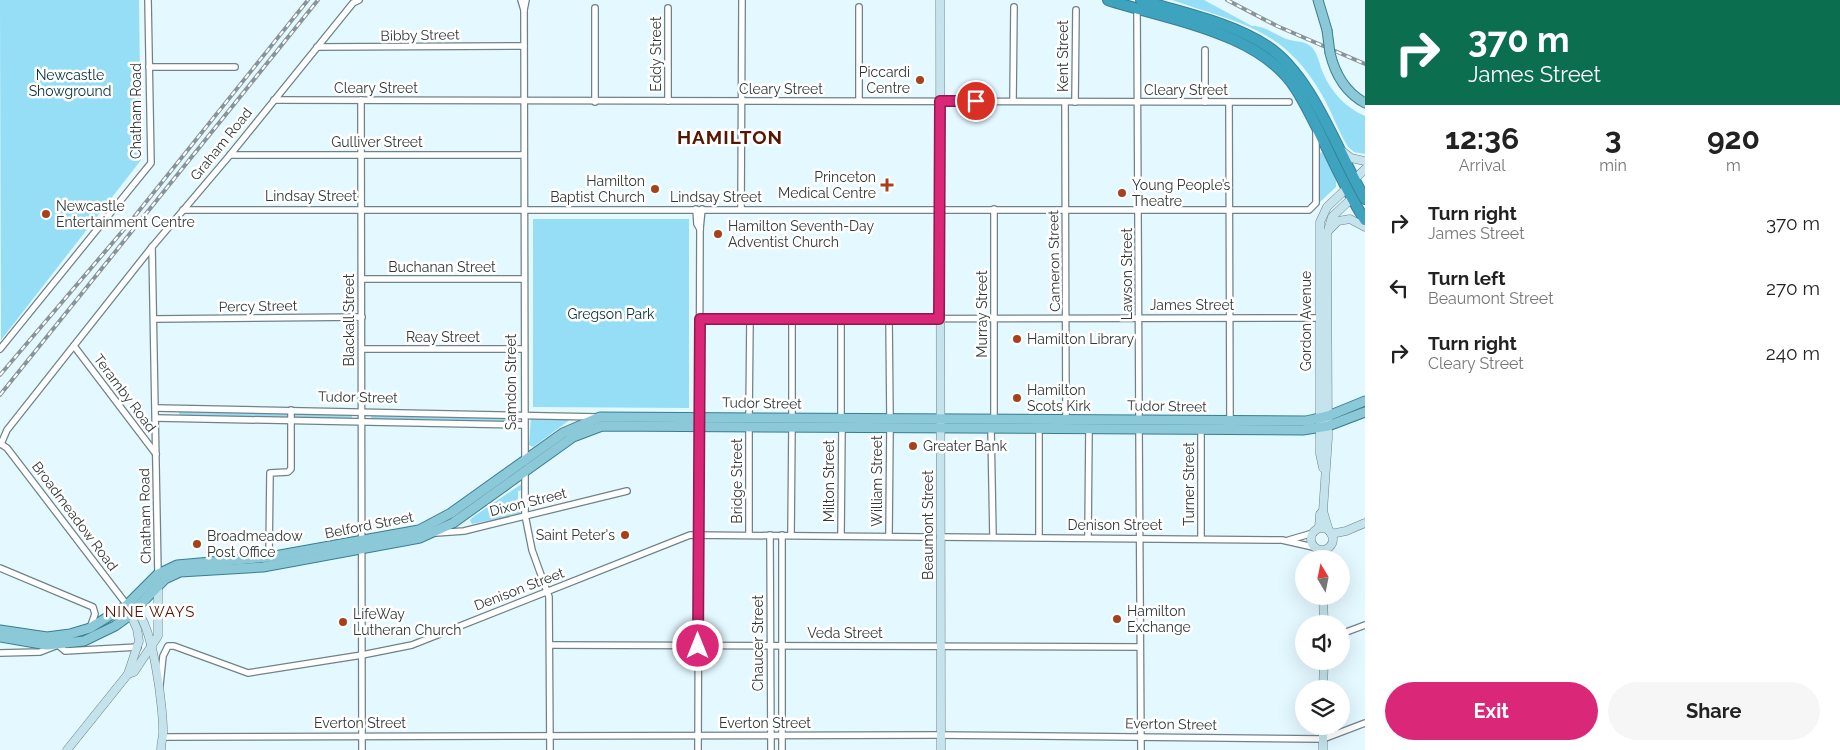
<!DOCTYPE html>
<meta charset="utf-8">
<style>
:root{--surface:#fff;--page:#f6f6f6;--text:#222;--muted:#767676;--accent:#db2777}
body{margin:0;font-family:Raleway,sans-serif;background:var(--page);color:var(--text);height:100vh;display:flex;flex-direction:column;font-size:19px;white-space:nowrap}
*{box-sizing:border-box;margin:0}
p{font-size:16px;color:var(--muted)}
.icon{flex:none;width:28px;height:28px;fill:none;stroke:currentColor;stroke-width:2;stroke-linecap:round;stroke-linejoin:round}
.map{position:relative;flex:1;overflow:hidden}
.drawer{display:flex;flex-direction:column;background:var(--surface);width:475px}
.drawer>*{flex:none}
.guide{background:#0b6e4f;color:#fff;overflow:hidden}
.needle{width:32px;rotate:350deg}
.fabs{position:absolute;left:1295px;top:550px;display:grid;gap:10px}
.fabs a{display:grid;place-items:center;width:55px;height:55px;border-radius:50%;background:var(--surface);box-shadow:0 5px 20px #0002;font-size:25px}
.pin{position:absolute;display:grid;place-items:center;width:42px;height:42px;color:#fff;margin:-21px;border:2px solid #fff;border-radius:50%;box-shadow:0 1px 5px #0007}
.me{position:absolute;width:55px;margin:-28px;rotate:0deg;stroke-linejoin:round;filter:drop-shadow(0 0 4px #0008)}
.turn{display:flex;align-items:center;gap:18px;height:105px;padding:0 20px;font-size:22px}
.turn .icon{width:65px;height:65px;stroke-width:2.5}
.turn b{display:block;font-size:35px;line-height:42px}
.eta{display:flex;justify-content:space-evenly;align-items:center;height:85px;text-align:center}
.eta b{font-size:30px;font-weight:700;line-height:35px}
.button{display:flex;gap:10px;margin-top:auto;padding:10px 20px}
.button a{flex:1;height:58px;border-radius:30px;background:var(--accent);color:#fff;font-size:20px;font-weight:700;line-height:58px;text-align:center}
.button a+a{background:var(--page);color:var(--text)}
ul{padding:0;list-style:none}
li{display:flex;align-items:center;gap:15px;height:65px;padding:0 20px}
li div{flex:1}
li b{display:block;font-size:19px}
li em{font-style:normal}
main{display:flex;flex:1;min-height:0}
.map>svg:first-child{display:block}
.green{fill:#95def5}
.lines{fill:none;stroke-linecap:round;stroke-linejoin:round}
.street-casing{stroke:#708288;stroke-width:8}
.secondary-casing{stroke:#708288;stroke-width:9}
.primary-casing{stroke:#397e90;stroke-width:11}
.highway-casing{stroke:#397e90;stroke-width:12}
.street{stroke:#fff;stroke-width:5.5}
.secondary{stroke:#c5e3ec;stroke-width:8}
.primary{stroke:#8bc8d8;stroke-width:9}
.highway{stroke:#3ea3be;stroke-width:10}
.rail-casing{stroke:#879499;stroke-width:4}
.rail{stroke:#fff;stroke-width:2;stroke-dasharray:5.5;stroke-linecap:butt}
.primary-bridge-casing{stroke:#397e90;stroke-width:11;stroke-linecap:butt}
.primary-bridge{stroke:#8bc8d8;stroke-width:9}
.route-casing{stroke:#8e194d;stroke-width:12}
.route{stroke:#db2777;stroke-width:9}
.poi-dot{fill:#a7411a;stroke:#fff;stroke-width:2}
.labels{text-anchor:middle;stroke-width:5;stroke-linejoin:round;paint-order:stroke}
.street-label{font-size:14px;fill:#30383a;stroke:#fff}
.poi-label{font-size:14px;fill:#30383a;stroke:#fff;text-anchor:start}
.park-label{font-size:14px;fill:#04303b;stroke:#fff}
.neighbourhood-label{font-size:15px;letter-spacing:1px;fill:#561600;stroke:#fff}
.district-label{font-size:19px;font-weight:bold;letter-spacing:1px;fill:#561600;stroke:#fff}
</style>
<main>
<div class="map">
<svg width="1365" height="750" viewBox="0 0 1365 750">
<rect width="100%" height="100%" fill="#e4f8ff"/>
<g class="green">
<polygon points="0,0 139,0 141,160 1,340"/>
<path d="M1172,0H1204L1252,26C1264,26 1273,33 1284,38C1292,42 1301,40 1309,45C1318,51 1319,64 1323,73C1331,92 1346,108 1365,116V154L1354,152L1348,147C1338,131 1332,112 1322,95C1283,27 1240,24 1172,0Z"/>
<polygon points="1322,152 1336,180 1336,187 1320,202 1320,153"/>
<polygon points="533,219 689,219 689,408 533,407"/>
<polygon points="179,411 288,413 288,418 179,416"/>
<polygon points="295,413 352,414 352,419 295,418"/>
<polygon points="371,414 508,416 508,421 371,419"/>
<polygon points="531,417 570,417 571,419 533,447 529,445"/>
<polygon points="523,483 523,490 518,491 518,508 523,509 520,514 472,524 470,520 473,517"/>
</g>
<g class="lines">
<defs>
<g id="street">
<polyline points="521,0 524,10 525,462"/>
<polyline points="524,10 526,0"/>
<polyline points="1137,10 1139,419"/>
<polyline points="317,47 524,46"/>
<polyline points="1205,50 1205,102"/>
<polyline points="149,67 235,67"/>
<polyline points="274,100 1289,102"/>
<polyline points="361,100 362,750"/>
<polyline points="668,101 668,8"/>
<polyline points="859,101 859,7"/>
<polyline points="1013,101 1014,7"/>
<polyline points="595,102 595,8"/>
<polyline points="1065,102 1066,419"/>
<polyline points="1075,102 1076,10"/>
<polyline points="1229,102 1230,421"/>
<polyline points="230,155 524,155"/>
<polyline points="696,209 697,224 700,229"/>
<polyline points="741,209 742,0"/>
<polyline points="994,209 994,419"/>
<polyline points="183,210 1309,210 1316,203 1316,132"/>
<polyline points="152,247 158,574"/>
<polyline points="362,279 523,279"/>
<polyline points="155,319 362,317"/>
<polyline points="700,319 1322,318"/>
<polyline points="889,319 890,418"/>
<polyline points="74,346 156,454"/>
<polyline points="0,349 151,163 148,0"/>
<polyline points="362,349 524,349"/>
<polyline points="156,408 599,417"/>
<polyline points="749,417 750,319"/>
<polyline points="841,417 841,319"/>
<polyline points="156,418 524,425"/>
<polyline points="792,418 792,319"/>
<polyline points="991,429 993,537"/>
<polyline points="1139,429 1141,750"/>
<polyline points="1,444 7,430 152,247 230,155 353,3 359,0"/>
<polyline points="1,444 7,448 127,605"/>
<polyline points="525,471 525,515 532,550 549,597 550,750"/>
<polyline points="436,533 464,531 627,491"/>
<polyline points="749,535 749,427"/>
<polyline points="770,535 771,750"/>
<polyline points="782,535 782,750"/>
<polyline points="791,535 792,426"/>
<polyline points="841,535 842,427"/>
<polyline points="889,535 890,427"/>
<polyline points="940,537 1282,540 1313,547"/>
<polyline points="1039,537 1039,428"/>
<polyline points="1088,537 1089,429"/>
<polyline points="1201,539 1201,430"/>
<polyline points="1289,540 1313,533"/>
<polyline points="269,557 270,473 288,472 291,469 291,410"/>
<polyline points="0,568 93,607 95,614 90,628"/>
<polyline points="1341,634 1365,625"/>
<polyline points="550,645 1140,647"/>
<polyline points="0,653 40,652 58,645 65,651 138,647"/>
<polyline points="160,685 163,656 168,646 174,646 248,673 362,655 412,645 690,535 924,537"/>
<polyline points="163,737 935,735 1323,739 1365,723"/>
<polyline points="698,750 700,229 702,209"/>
</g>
<g id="secondary">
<polyline points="940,0 941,750"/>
<polyline points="1341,150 1351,158 1365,161"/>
<polyline points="1354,180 1365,169"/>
<polyline points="1329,230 1338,221 1350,219 1365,227"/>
<polyline points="1323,468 1320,454 1320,222 1327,207 1347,188"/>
<circle cx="1322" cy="539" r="11"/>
<polyline points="1319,528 1320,514 1323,511"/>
<polyline points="1329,531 1323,511 1328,438 1327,234 1332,217 1352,198"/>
<polyline points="1331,534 1346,531 1365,523"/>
<polyline points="1323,596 1324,624"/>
<path d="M132,607C153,616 164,713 163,735C162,740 161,744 161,750"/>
<polyline points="128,674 139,641 137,629 129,611"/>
<polyline points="1323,689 1324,661"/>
<polyline points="67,750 128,674 134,672 158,636 158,585"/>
<polyline points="1323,750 1323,726"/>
</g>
<g id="primary">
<polyline points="1318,0 1327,30"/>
<path d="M1330,53C1335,74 1345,92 1365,103"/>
<polyline points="0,630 47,637 70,634 90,628 127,605 158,574 177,565 269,557 419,530 451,513 563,433 600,417 1306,421 1328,416 1365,401"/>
<polyline points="0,637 47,645 84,641 115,626 130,615 165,579 180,572 263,567 420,538 453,523 573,437 602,426 1303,430 1328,426 1365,412"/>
</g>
<g id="highway">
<path d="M1108,0C1169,20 1260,32 1296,89C1322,131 1338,179 1365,220"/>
<path d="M1141,0C1182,13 1231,22 1267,46C1312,75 1338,153 1365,199"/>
</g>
</defs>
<use href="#street" class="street-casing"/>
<use href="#secondary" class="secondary-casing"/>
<use href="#primary" class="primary-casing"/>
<use href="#highway" class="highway-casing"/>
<use href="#street" class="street"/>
<use href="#secondary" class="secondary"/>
<use href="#primary" class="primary"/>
<use href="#highway" class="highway"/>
<defs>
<g id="rail">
<polyline points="1227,0 1277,26 1365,64"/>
<polyline points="0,375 126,227 308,0"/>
<polyline points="0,395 318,0"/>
</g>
</defs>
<use href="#rail" class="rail-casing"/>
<use href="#rail" class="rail"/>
<defs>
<polyline id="primary-bridge" points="1327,30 1330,53"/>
</defs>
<use href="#primary-bridge" class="primary-bridge-casing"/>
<use href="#primary-bridge" class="primary-bridge"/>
</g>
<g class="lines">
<defs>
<polyline id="route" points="698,646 700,319 939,319 940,101 976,101"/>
</defs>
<use href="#route" class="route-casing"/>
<use href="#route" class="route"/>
</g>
<g class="poi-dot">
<circle cx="920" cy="80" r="5"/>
<path d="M884.5 177.5h5v5h5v5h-5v5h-5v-5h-5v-5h5z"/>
<circle cx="655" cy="189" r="5"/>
<circle cx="1122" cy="193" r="5"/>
<circle cx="46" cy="214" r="5"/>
<circle cx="718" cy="234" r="5"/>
<circle cx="1017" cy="339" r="5"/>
<circle cx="1017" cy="398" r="5"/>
<circle cx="913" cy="446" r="5"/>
<circle cx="625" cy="535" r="5"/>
<circle cx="197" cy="544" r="5"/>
<circle cx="1117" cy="619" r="5"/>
<circle cx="343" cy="622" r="5"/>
</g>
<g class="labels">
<g class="street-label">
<text transform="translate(420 35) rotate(-1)" y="5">Bibby Street</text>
<text transform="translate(656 54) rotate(-90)" y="5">Eddy Street</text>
<text transform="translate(1063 56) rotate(-90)" y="5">Kent Street</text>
<text x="376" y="93">Cleary Street</text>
<text x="781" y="94">Cleary Street</text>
<text x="1186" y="95">Cleary Street</text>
<text transform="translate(136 111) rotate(-90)" y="5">Chatham Road</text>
<text x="377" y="147">Gulliver Street</text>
<text transform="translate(221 144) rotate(-51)" y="5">Graham Road</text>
<text x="311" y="201">Lindsay Street</text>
<text x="716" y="202">Lindsay Street</text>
<text transform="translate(1054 261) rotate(-91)" y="5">Cameron Street</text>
<text x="442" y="272">Buchanan Street</text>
<text transform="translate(1127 274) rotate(-90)" y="5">Lawson Street</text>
<text x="1192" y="310">James Street</text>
<text transform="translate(258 306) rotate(-1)" y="5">Percy Street</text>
<text transform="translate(982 314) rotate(-90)" y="5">Murray Street</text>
<text transform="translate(349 320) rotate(-90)" y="5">Blackall Street</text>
<text transform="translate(1306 321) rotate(-90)" y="5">Gordon Avenue</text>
<text x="443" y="342">Reay Street</text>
<text transform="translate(511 382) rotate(-90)" y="5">Samdon Street</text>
<text transform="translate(125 393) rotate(53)" y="5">Teramby Road</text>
<text transform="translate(358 397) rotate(1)" y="5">Tudor Street</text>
<text transform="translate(762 403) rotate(1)" y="5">Tudor Street</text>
<text transform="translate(1167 406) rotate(1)" y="5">Tudor Street</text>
<text transform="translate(737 481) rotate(-90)" y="5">Bridge Street</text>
<text transform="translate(829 481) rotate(-90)" y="5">Milton Street</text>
<text transform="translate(877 481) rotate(-90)" y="5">William Street</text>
<text transform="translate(1189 484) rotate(-90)" y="5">Turner Street</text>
<text transform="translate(528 502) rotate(-14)" y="5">Dixon Street</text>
<text transform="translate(75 516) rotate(53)" y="5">Broadmeadow Road</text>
<text transform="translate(145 516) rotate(-91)" y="5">Chatham Road</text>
<text transform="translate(369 525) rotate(-11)" y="5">Belford Street</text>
<text transform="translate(928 525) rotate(-90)" y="5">Beaumont Street</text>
<text x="1115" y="530">Denison Street</text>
<text transform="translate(519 589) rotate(-21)" y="5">Denison Street</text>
<text x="845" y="638">Veda Street</text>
<text transform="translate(758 643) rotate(-90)" y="5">Chaucer Street</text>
<text x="360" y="728">Everton Street</text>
<text x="765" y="728">Everton Street</text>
<text transform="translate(1171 724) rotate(1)" y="5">Everton Street</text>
</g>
<g class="poi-label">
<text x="910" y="77" text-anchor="end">Piccardi<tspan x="910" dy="16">Centre</tspan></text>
<text x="876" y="182" text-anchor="end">Princeton<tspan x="876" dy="16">Medical Centre</tspan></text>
<text x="645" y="186" text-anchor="end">Hamilton<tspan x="645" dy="16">Baptist Church</tspan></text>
<text x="1132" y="190">Young People’s<tspan x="1132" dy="16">Theatre</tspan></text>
<text x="56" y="211">Newcastle<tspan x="56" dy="16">Entertainment Centre</tspan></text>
<text x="728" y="231">Hamilton Seventh-Day<tspan x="728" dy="16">Adventist Church</tspan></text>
<text x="1027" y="344">Hamilton Library</text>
<text x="1027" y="395">Hamilton<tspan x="1027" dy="16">Scots Kirk</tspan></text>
<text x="923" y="451">Greater Bank</text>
<text x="615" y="540" text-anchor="end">Saint Peter's</text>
<text x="207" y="541">Broadmeadow<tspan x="207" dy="16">Post Office</tspan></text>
<text x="1127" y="616">Hamilton<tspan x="1127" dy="16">Exchange</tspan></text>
<text x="353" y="619">LifeWay<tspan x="353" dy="16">Lutheran Church</tspan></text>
</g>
<g class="park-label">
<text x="70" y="80">Newcastle<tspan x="70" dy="16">Showground</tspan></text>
<text x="611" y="319">Gregson Park</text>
</g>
<g class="neighbourhood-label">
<text x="150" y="617">NINE WAYS</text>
</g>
<g class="district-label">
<text x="730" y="144">HAMILTON</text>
</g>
</g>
</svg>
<div class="fabs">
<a><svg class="needle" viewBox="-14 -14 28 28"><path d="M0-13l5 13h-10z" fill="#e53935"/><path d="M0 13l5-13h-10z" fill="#767676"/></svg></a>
<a><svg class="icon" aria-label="sound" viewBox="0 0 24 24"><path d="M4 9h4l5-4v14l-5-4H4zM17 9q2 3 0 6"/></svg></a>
<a><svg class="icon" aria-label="layers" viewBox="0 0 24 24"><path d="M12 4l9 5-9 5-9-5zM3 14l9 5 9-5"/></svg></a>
</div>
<div class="pin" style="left:976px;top:101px;background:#d93025"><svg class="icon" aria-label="arrive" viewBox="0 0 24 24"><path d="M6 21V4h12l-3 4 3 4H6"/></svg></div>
<svg class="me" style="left:698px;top:646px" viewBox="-20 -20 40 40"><circle r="17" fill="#db2777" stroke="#fff" stroke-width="3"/><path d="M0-11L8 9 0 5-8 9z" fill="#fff"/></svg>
</div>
<section class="drawer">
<div class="guide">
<div class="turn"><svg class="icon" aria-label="right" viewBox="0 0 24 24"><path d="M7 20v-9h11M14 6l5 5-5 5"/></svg><div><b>370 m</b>James Street</div></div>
</div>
<div class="eta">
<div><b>12:36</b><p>Arrival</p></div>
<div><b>3</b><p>min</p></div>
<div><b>920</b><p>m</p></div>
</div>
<ul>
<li><svg class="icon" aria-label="right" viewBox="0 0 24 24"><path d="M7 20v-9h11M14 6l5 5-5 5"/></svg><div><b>Turn right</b><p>James Street</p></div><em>370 m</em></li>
<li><svg class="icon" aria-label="left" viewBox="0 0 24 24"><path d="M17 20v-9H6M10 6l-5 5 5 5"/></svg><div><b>Turn left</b><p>Beaumont Street</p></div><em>270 m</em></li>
<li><svg class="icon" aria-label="right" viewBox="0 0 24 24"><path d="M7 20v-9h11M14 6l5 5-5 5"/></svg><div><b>Turn right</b><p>Cleary Street</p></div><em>240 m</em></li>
</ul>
<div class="button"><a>Exit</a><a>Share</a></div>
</section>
</main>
